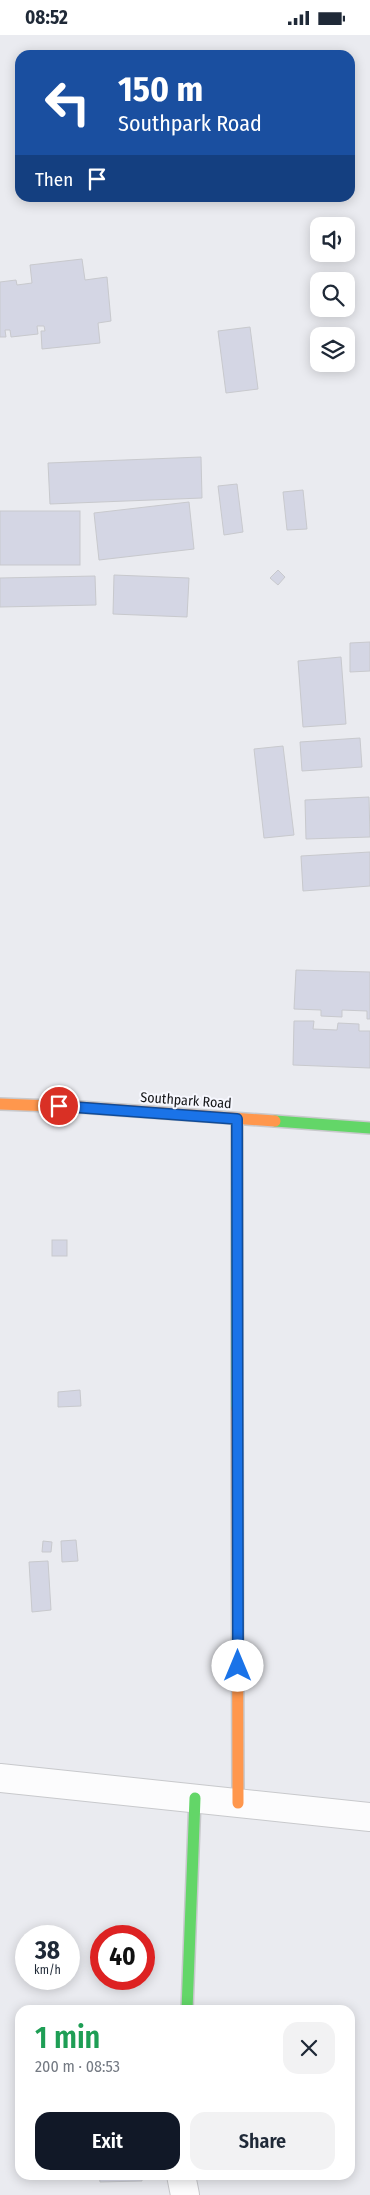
<!DOCTYPE html>
<meta charset="utf-8">
<style>
:root{--surface:#fff;--page:#f2f2f3;--text:#1f2937;--muted:#747a83;--accent:#111827}
body{margin:0;font-family:"Fira Sans Condensed",sans-serif;background:var(--page);color:var(--text);height:100vh;display:flex;flex-direction:column;font-size:19px;white-space:nowrap}
*{box-sizing:border-box;margin:0}
p{font-size:16px;color:var(--muted)}
.icon{flex:none;width:28px;height:28px;fill:none;stroke:currentColor;stroke-width:2;stroke-linecap:round;stroke-linejoin:round}
.map{position:relative;flex:1;overflow:hidden}
.side{position:absolute;left:15px;top:1970px;width:340px;height:175px;display:flex;flex-direction:column;background:var(--surface);border-radius:15px;box-shadow:0 2px 12px #0003}
.side>*{flex:none}
.top-card{position:absolute;left:15px;top:15px;width:340px;height:152px;border-radius:15px;box-shadow:0 2px 12px #0003;background:#1a4fa0;color:#fff;overflow:hidden}
.tools{position:absolute;left:310px;top:182px;display:grid;gap:10px}
.tools a{display:grid;place-items:center;width:45px;height:45px;border-radius:10px;background:var(--surface);box-shadow:0 2px 12px #0003;font-size:25px}
.speed{position:absolute;left:15px;top:1890px;display:flex;gap:10px;font-size:25px;font-weight:700;text-align:center}
.speed>*{display:grid;place-content:center;width:65px;height:65px;border-radius:50%;background:var(--surface);box-shadow:0 2px 12px #0003;line-height:1}
.speed small{font-size:12px;font-weight:400}
.speed .limit{border:8px solid #d22;background:#fff;color:#111}
.pin{position:absolute;display:grid;place-items:center;width:42px;height:42px;color:#fff;margin:-21px;border:2px solid #fff;border-radius:50%;box-shadow:0 1px 5px #0007}
.me{position:absolute;width:55px;margin:-28px;rotate:0deg;stroke-linejoin:round;filter:drop-shadow(0 0 4px #0008)}
.turn{display:flex;align-items:center;gap:18px;height:105px;padding:0 20px;font-size:22px}
.turn .icon{width:65px;height:65px;stroke-width:2.5}
.turn b{display:block;font-size:35px;line-height:42px}
.then{display:flex;align-items:center;height:48px;padding:0 20px;background:#0003;gap:10px;font-size:19px}
.round{display:grid;place-items:center;flex:none;width:52px;height:52px;border-radius:15px;background:var(--page)}
.headline{display:flex;align-items:center;justify-content:space-between;height:85px;padding:0 20px}
h1{font-size:30px;font-weight:600;line-height:38px;color:#1e9e55}
.cta{display:flex;gap:10px;margin-top:auto;padding:10px 20px}
.cta a{flex:1;height:58px;border-radius:15px;background:var(--accent);color:#fff;font-size:20px;font-weight:600;line-height:58px;text-align:center}
.cta a+a{background:var(--page);color:var(--text)}
.status{display:flex;justify-content:space-between;align-items:center;height:35px;padding:0 25px;background:var(--surface);direction:ltr}
.status svg{height:14px;fill:currentColor}
.map>svg:first-child{display:block}
.building{fill:#d4d6e4;stroke:#c8c9cd}
.lines{fill:none;stroke-linecap:round;stroke-linejoin:round}
.street-casing{stroke:#c8c9cc;stroke-width:30}
.fast-casing{stroke:#c8c9cc;stroke-width:14}
.slow-casing{stroke:#c8c9cc;stroke-width:14}
.street{stroke:#fcfcfd;stroke-width:28}
.fast{stroke:#63d668;stroke-width:11}
.slow{stroke:#ff974d;stroke-width:11}
.route-casing{stroke:#114b97;stroke-width:12}
.route{stroke:#1a73e8;stroke-width:9}
.labels{text-anchor:middle;stroke-width:4;stroke-linejoin:round;paint-order:stroke}
.street-label{font-size:14px;fill:#151618;stroke:#f6f7fe}
</style>
<div class="status"><b>08:52</b><svg viewBox="0 0 49 12"><path d="M0 12V9h3v3zM5 12V6h3v6zM10 12V3h3v9zM15 12V0h3v12zM26 1h20v11H26zM47 4h2v5h-2z"/></svg></div>
<div class="map">
<svg width="370" height="2160" viewBox="0 0 370 2160">
<rect width="100%" height="100%" fill="#eaebf0"/>
<g class="building">
<polygon points="82,224 85,245 107,242 111,286 98,288 100,308 42,314 41,296 45,296 44,291 37,291 38,299 11,302 10,295 5,295 6,302 0,302 0,247 16,245 17,250 32,248 30,230"/>
<polygon points="250,292 258,354 226,358 218,296"/>
<polygon points="201,422 202,463 50,469 48,428"/>
<polygon points="237,449 243,497 224,500 218,451"/>
<polygon points="303,455 307,494 287,495 283,457"/>
<polygon points="189,467 194,514 99,525 94,478"/>
<rect x="0" y="476" width="80" height="54"/>
<polygon points="278,535 285,542 278,550 270,543"/>
<polygon points="114,540 189,543 187,582 113,579"/>
<polygon points="95,541 96,570 0,572 0,543"/>
<polygon points="370,607 370,636 350,637 350,608"/>
<polygon points="341,622 346,689 303,692 298,626"/>
<polygon points="360,703 362,732 302,736 300,707"/>
<polygon points="283,711 294,800 264,803 254,714"/>
<polygon points="369,762 370,802 306,804 305,765"/>
<polygon points="370,817 370,851 303,856 301,821"/>
<polygon points="296,935 370,937 370,984 367,984 367,976 342,975 342,982 321,981 321,975 294,974"/>
<polygon points="294,986 314,986 313,994 337,995 338,988 359,989 359,996 370,996 370,1033 293,1030"/>
<rect x="52" y="1205" width="15" height="16"/>
<polygon points="80,1355 81,1371 58,1372 58,1357"/>
<polygon points="76,1505 78,1526 62,1527 61,1506"/>
<polygon points="43,1506 52,1507 51,1517 42,1517"/>
<polygon points="48,1526 51,1575 32,1577 29,1527"/>
<polygon points="99,2140 142,2140 142,2146 100,2147"/>
</g>
<g class="lines">
<defs>
<g id="street">
<polyline points="0,1743 370,1782"/>
<polyline points="181,2140 185,2160"/>
</g>
<g id="fast">
<polyline points="237,1084 237,1374"/>
<polyline points="275,1086 370,1093"/>
<polyline points="187,1975 195,1763"/>
</g>
<g id="slow">
<polyline points="0,1069 79,1072 275,1086"/>
<polyline points="237,1374 238,1768"/>
</g>
</defs>
<use href="#street" class="street-casing"/>
<use href="#fast" class="fast-casing"/>
<use href="#slow" class="slow-casing"/>
<use href="#street" class="street"/>
<use href="#fast" class="fast"/>
<use href="#slow" class="slow"/>
</g>
<g class="lines">
<defs>
<polyline id="route" points="59,1071 237,1084 238,1631"/>
</defs>
<use href="#route" class="route-casing"/>
<use href="#route" class="route"/>
</g>
<g class="labels">
<g class="street-label">
<text transform="translate(186 1065) rotate(4)" y="5">Southpark Road</text>
</g>
</g>
</svg>
<div class="tools">
<a><svg class="icon" aria-label="sound" viewBox="0 0 24 24"><path d="M4 9h4l5-4v14l-5-4H4zM17 9q2 3 0 6"/></svg></a>
<a><svg class="icon" aria-label="search" viewBox="0 0 24 24"><circle cx="10" cy="10" r="6"/><path d="M15 15l6 6"/></svg></a>
<a><svg class="icon" aria-label="layers" viewBox="0 0 24 24"><path d="M12 4l9 5-9 5-9-5zM3 14l9 5 9-5"/></svg></a>
</div>
<div class="speed"><div>38<small>km/h</small></div><div class="limit">40</div></div>
<div class="pin" style="left:59px;top:1071px;background:#d93025"><svg class="icon" aria-label="arrive" viewBox="0 0 24 24"><path d="M6 21V4h12l-3 4 3 4H6"/></svg></div>
<svg class="me" style="left:238px;top:1631px" viewBox="-20 -20 40 40"><circle r="19" fill="#fff"/><path d="M0-13L10 11 0 6-10 11z" fill="#1a73e8"/></svg>
<div class="top-card">
<div class="turn"><svg class="icon" aria-label="left" viewBox="0 0 24 24"><path d="M17 20v-9H6M10 6l-5 5 5 5"/></svg><div><b>150 m</b>Southpark Road</div></div>
<div class="then">Then<svg class="icon" aria-label="arrive" viewBox="0 0 24 24"><path d="M6 21V4h12l-3 4 3 4H6"/></svg></div>
</div>
<section class="side">
<div class="headline"><div><h1>1 min</h1><p>200 m · 08:53</p></div><a class="round"><svg class="icon" aria-label="close" viewBox="0 0 24 24"><path d="M6 6l12 12M18 6L6 18"/></svg></a></div>
<div class="cta"><a>Exit</a><a>Share</a></div>
</section>
</div>
